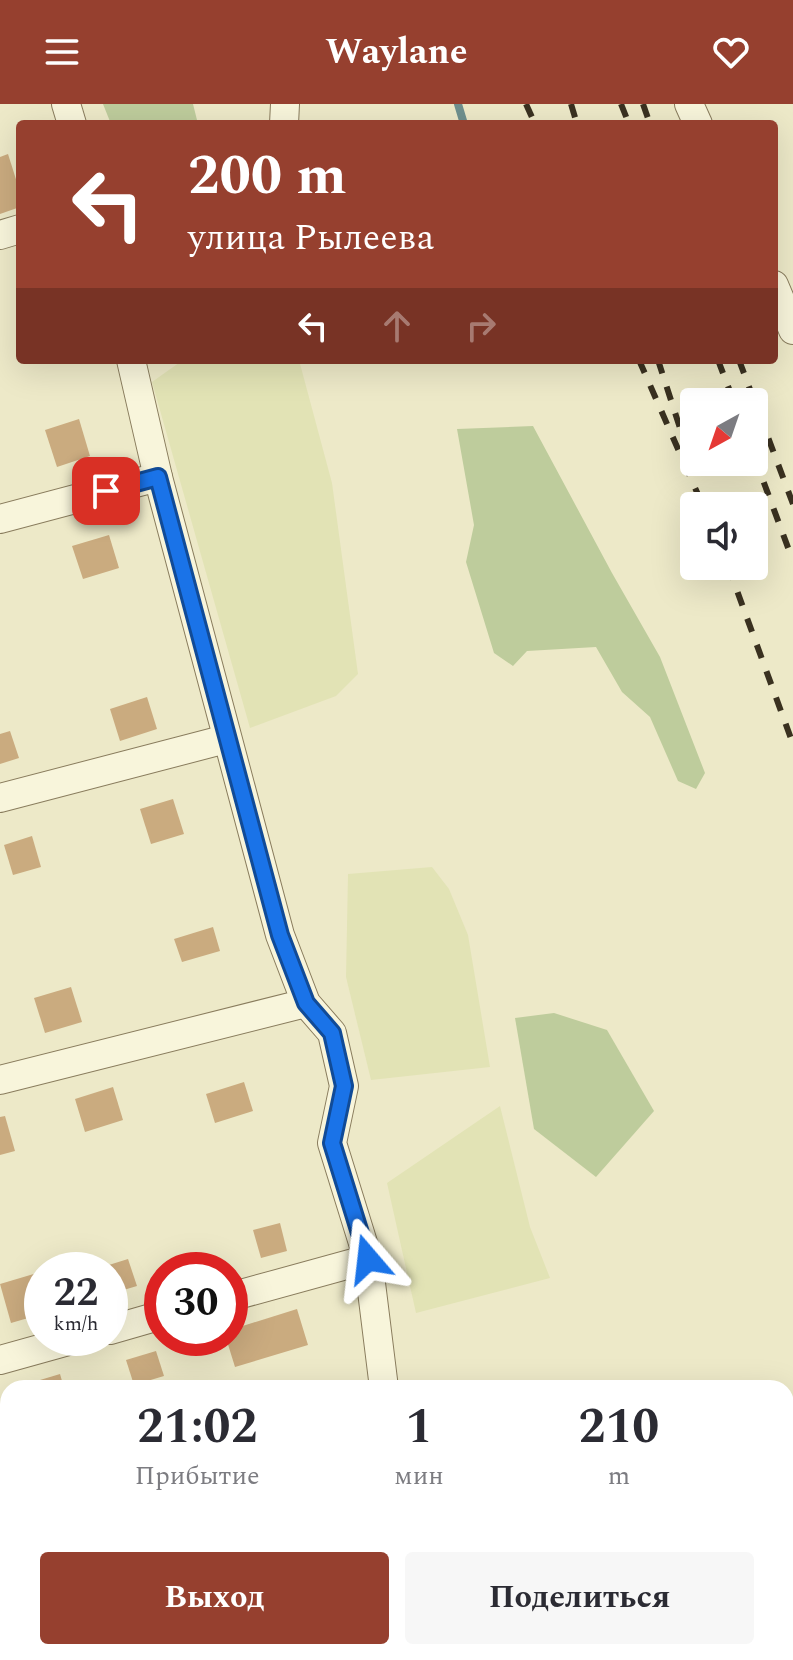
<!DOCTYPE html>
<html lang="ru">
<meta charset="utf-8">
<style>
:root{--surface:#fff;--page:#f7f7f7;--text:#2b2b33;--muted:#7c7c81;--accent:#96402f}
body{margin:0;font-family:Spectral,serif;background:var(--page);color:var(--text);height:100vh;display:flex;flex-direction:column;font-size:30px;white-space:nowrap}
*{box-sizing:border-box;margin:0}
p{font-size:26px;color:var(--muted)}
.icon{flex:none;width:44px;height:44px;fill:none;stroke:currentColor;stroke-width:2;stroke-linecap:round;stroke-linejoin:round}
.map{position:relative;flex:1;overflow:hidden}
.details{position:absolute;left:0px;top:1276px;width:794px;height:280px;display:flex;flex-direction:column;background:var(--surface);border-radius:24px 24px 0 0;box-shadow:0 8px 32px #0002}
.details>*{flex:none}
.guide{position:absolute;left:16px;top:16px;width:762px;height:244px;border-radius:8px;box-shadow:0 8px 32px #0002;background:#96402f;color:#fff;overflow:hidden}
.needle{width:52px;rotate:220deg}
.tools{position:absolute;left:680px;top:284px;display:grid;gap:16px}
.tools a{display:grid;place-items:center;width:88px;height:88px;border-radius:8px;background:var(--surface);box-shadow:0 8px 32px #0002;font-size:40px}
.speed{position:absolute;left:24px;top:1148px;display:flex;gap:16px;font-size:40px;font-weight:700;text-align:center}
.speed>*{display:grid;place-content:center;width:104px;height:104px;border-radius:50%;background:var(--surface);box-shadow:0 8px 32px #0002;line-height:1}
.speed small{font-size:20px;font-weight:400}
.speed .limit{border:12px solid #d22;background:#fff;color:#111}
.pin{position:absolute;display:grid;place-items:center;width:68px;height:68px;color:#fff;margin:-34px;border-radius:16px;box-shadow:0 4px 12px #0006}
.me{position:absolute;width:88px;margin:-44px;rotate:343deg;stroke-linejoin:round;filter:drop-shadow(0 0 6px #0008)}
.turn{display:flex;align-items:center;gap:28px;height:168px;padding:0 40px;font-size:36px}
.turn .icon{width:104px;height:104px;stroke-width:2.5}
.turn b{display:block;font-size:56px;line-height:68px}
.lanes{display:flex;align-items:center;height:76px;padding:0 40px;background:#0003;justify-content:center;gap:40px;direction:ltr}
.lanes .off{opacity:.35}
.eta{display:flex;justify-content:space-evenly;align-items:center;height:136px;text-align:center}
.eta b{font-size:48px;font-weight:700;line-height:56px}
.cta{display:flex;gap:16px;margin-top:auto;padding:16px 40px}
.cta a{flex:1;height:92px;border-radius:8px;background:var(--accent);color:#fff;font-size:32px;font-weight:700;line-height:92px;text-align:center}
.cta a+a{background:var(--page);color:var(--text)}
header{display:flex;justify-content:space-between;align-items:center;height:104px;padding:0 40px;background:var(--accent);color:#fff;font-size:36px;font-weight:700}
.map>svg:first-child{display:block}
.farmland{fill:#e2e3b5}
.green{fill:#becc9c}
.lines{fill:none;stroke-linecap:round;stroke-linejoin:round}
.stream{stroke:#6f908e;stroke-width:8}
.building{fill:#caab7f}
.minor-casing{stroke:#897c5d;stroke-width:30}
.major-casing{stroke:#574931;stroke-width:38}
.minor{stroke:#f8f5db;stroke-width:28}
.major{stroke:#efe4a2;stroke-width:36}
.rail{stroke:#3a3120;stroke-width:6;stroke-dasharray:14 14;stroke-linecap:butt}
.route-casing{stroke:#114b97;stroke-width:20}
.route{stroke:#1a73e8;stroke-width:14}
</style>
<header><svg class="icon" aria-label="menu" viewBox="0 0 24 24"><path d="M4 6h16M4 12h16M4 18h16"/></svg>Waylane<svg class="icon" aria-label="heart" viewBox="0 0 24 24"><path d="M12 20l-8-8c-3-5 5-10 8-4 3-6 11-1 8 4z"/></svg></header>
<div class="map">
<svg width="793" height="1556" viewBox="0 0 793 1556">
<rect width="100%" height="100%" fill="#ede9c8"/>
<g class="farmland">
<polygon points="183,256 299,256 332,379 358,570 336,592 250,624 152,278"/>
<polygon points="432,763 449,785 468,831 490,963 371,976 346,873 348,770"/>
<polygon points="500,1002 530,1123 550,1174 416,1209 387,1079"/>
</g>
<g class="green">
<polygon points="103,0 193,0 198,20 111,20"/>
<polygon points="533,322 612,469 660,553 705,669 696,685 678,677 650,613 622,588 596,543 527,547 513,562 494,549 466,458 474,421 457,325"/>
<polygon points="554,909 607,926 654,1007 596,1073 534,1025 515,914"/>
</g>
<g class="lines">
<polyline class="stream" points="458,0 464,20"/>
</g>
<g class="building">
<polygon points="8,50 20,88 20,103 0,110 0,53"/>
<polygon points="79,315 90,352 57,363 45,326"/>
<polygon points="109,431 119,464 83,475 72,442"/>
<polygon points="147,593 157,625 120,637 110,605"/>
<polygon points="10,627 19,654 0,660 0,630"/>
<polygon points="173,695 184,730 151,740 140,705"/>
<polygon points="32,732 41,763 13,771 4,741"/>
<polygon points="213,823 220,847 182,858 174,835"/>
<polygon points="71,883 82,918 45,929 34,894"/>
<polygon points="244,978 253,1007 215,1019 206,990"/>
<polygon points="113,983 123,1016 85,1028 75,995"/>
<polygon points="5,1012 15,1047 0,1051 0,1013"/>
<polygon points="280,1119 287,1147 261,1154 253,1126"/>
<polygon points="128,1155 137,1182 110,1190 110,1166 96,1165"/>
<polygon points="37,1169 42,1186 42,1210 11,1219 0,1180"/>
<polygon points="297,1205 308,1241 235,1263 226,1234 230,1234 230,1226"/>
<polygon points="156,1247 164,1272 134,1281 126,1256"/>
<polygon points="60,1270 64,1284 32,1284 30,1279"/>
<polygon points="8,1459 8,1490 0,1492 0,1462"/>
<polygon points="48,1548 91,1548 94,1556 51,1556"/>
</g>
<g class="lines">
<defs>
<g id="minor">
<polyline points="66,0 72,20"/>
<polyline points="689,0 698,20"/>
<polyline points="284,20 285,0"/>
<polyline points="0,131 20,125"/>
<polyline points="774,181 793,226"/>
<polyline points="131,256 158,373 280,831 306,899 332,929 344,982 332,1039 368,1155 384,1284"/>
<polyline points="0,415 158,373"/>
<polyline points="0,694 226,635"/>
<polyline points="0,976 306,899"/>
<polyline points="230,1193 368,1155"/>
<polyline points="110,1226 162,1211"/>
<polyline points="0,1256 79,1234"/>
<polyline points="0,1517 8,1514"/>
</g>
<g id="major">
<polyline points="786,1348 793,1341"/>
<polyline points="583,1556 591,1548"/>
</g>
</defs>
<use href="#minor" class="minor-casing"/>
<use href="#major" class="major-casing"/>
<use href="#minor" class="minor"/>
<use href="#major" class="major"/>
<g class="rail">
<polyline points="526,0 535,20"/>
<polyline points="571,0 577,20"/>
<polyline points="621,0 629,20"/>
<polyline points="643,0 650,20"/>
<polyline points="639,256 703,402"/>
<polyline points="658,256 680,324"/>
<polyline points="718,256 734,298"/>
<polyline points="739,256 793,400"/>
<polyline points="754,352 793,457"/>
<polyline points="728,462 793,640"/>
</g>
</g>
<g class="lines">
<defs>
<polyline id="route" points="106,387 158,373 280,831 306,899 332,929 344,982 332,1039 368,1155"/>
</defs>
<use href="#route" class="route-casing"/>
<use href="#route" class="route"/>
</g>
</svg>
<div class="tools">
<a><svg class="needle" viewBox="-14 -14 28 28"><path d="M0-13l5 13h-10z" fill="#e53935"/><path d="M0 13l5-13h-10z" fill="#7c7c81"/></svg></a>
<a><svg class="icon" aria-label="sound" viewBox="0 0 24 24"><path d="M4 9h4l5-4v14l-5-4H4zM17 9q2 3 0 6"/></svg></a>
</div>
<div class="speed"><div>22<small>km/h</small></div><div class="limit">30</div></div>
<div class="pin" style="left:106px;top:387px;background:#d93025"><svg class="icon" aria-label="arrive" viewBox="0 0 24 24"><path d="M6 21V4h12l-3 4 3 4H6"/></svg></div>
<svg class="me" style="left:368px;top:1155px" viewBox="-20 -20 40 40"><path d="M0-17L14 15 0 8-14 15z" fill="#1a73e8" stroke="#fff" stroke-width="4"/></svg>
<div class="guide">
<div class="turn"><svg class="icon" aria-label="left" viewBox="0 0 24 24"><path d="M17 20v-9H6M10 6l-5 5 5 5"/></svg><div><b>200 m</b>улица Рылеева</div></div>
<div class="lanes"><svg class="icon" aria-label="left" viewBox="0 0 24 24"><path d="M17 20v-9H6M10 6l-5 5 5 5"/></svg><svg class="icon off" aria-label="ahead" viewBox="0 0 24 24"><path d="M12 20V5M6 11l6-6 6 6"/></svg><svg class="icon off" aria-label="right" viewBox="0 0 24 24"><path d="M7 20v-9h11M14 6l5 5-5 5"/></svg></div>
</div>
<section class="details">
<div class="eta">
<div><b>21:02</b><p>Прибытие</p></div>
<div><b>1</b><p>мин</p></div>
<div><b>210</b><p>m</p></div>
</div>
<div class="cta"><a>Выход</a><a>Поделиться</a></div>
</section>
</div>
